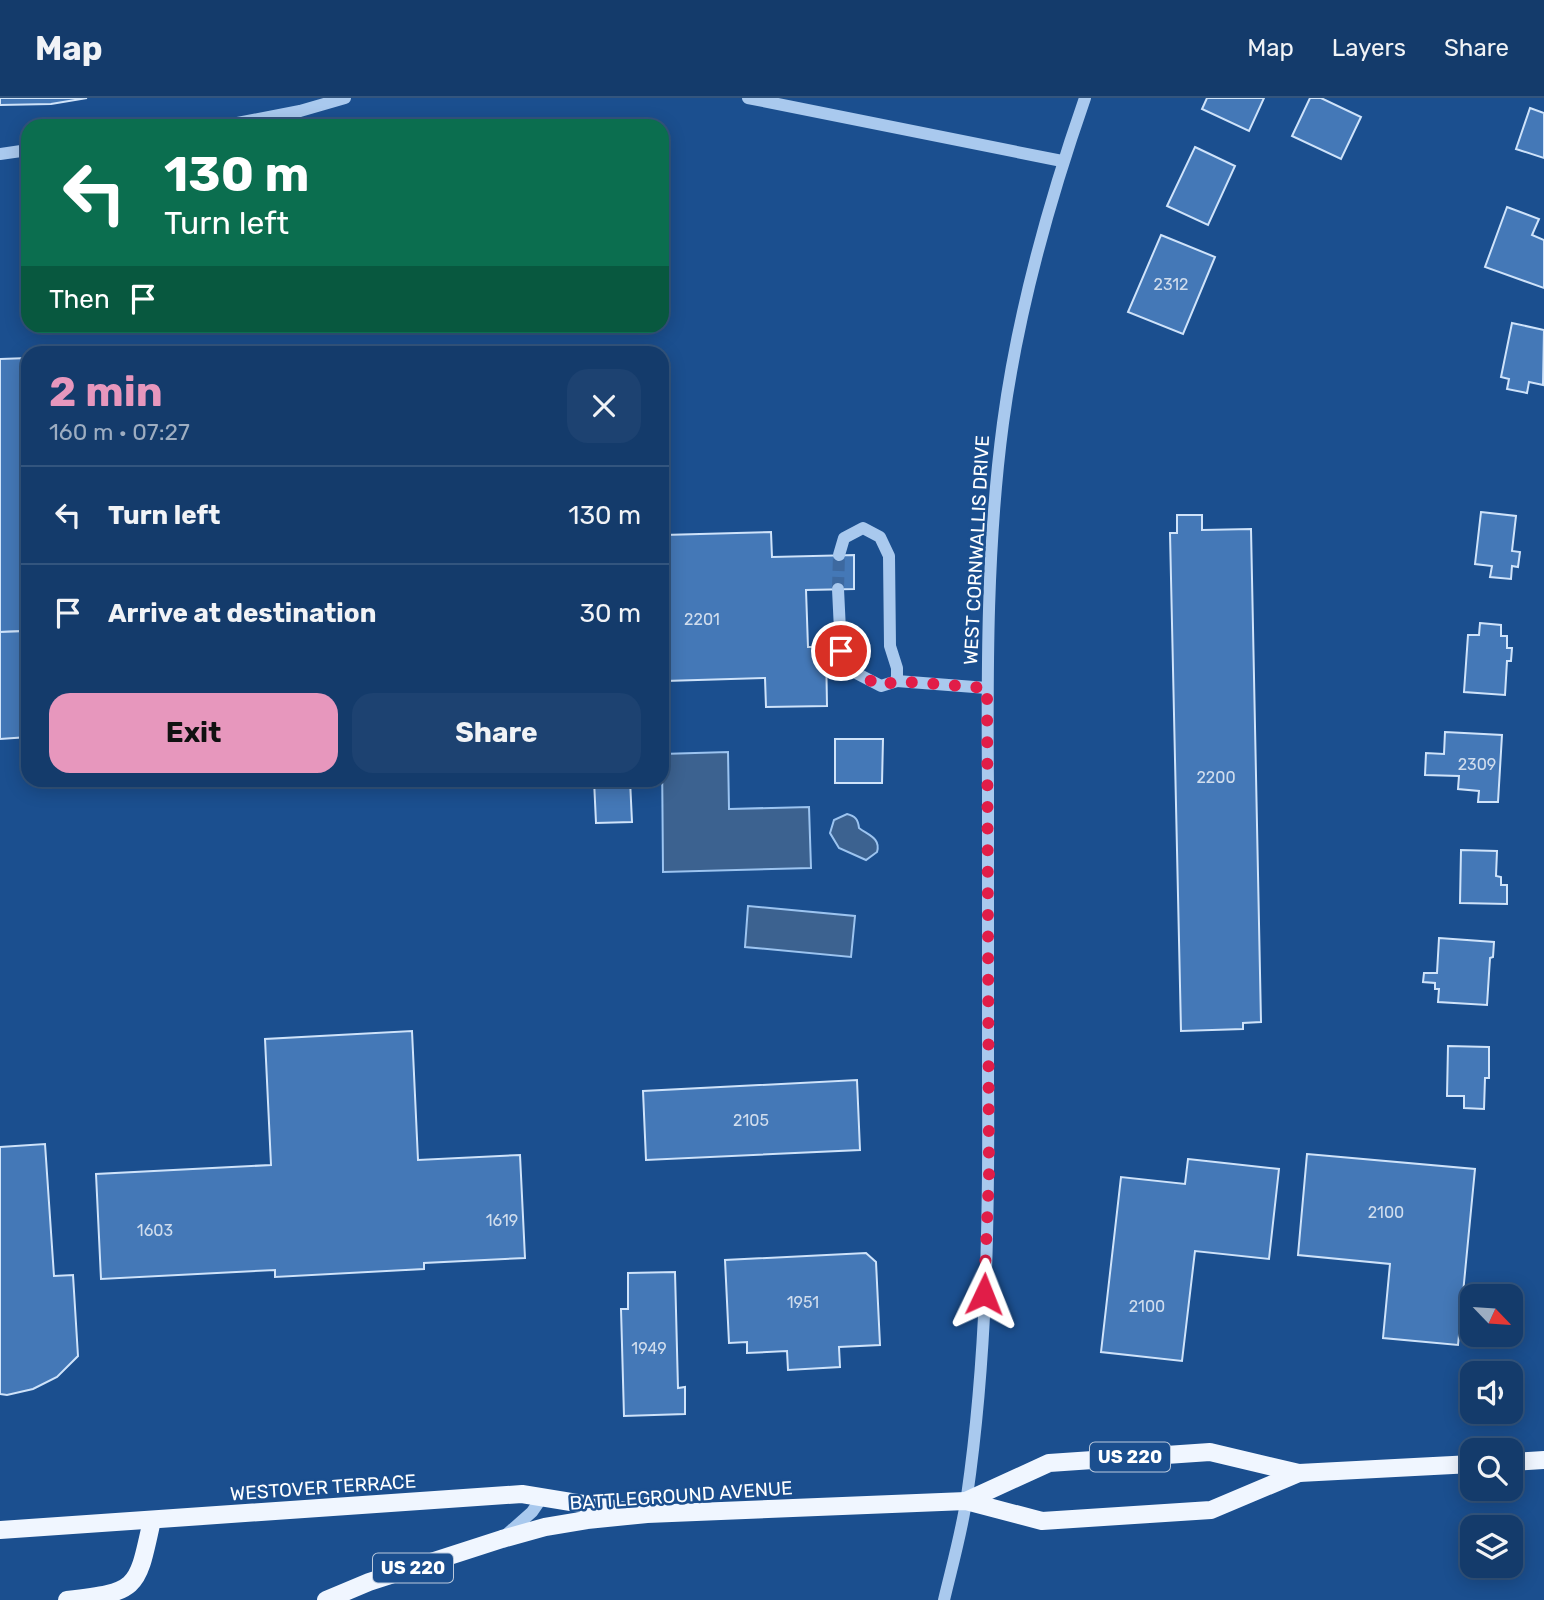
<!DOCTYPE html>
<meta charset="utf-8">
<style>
:root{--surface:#143b6b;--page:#1d4271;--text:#f1f3f6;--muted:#9dadc1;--line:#33557e;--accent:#e797bd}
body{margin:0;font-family:Rubik,sans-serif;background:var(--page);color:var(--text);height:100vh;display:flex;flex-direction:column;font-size:26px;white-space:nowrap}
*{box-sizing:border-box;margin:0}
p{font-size:23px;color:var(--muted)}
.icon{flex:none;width:38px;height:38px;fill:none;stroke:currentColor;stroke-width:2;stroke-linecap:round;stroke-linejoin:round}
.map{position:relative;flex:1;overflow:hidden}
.details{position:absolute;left:21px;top:248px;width:648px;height:441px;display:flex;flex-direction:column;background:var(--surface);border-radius:21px;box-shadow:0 4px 18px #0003,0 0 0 2px var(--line)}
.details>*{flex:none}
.top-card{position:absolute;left:21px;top:21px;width:648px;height:214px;border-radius:21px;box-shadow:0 4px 18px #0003,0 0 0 2px var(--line);background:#0b6e4f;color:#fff;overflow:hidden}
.needle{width:46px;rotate:115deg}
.fabs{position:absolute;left:1460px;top:1186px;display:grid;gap:14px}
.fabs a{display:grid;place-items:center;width:63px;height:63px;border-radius:14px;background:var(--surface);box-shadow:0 4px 18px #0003,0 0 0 2px var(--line);font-size:35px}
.pin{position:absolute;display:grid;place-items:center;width:60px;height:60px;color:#fff;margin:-30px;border:4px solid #fff;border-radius:50%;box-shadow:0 2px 7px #0007}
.me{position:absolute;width:77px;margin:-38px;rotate:2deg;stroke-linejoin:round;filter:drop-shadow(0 0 5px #0008)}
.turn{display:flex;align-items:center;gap:24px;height:147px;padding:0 28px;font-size:32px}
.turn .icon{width:91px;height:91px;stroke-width:2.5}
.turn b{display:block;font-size:49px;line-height:60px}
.then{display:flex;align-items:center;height:66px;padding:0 28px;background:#0003;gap:14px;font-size:26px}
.round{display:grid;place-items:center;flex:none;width:74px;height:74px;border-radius:21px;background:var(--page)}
.head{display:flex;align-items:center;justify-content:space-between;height:119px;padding:0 28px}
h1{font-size:42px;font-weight:700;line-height:52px;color:var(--accent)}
.button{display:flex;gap:14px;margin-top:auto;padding:14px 28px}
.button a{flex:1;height:80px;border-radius:21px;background:var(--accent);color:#111;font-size:28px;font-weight:700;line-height:80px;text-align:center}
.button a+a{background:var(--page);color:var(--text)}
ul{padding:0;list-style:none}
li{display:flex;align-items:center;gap:21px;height:98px;padding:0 28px;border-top:2px solid var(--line)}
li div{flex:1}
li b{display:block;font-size:26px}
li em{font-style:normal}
header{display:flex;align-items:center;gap:42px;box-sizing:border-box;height:98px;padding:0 35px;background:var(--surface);border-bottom:2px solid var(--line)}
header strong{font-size:33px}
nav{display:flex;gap:38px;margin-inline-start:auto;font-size:24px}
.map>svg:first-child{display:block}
.water{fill:#3c6290;stroke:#9cc4f0;stroke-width:2}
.building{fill:#4478b7;stroke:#cfe3fa;stroke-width:2}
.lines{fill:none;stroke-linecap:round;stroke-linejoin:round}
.minor-tunnel{stroke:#3d69a0;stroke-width:12;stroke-dasharray:12 6;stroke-linecap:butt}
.minor{stroke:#a9c9ee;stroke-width:12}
.major{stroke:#f0f6ff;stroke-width:18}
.route{stroke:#e11d48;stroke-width:12;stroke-dasharray:0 21.6}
.labels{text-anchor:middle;stroke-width:5;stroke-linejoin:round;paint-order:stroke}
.number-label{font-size:16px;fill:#d0dded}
.shield{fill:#1b4f8f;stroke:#bbcadd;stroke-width:2}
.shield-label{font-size:18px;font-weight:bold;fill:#fff}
.street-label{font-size:19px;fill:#fff;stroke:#1b4f8f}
</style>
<header>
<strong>Map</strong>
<nav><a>Map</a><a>Layers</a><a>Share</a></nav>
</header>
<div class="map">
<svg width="1544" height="1502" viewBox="0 0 1544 1502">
<rect width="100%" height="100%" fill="#1b4f8f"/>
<g class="water">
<polygon points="728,654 729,711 809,709 811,770 663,774 662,656"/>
<path d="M847,716C855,718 858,721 859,730C868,737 881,740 877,754L866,762L839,750L830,735L834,722Z"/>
<polygon points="748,808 855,818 851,859 745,849"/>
</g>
<g class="building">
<polygon points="0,0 87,0 51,6 0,7"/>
<polygon points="1207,0 1264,0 1249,33 1202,11"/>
<polygon points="1310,0 1321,0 1361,19 1341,61 1292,38"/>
<polygon points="1530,10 1544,15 1544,60 1516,51"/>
<polygon points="529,23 529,28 463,28 483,27"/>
<polygon points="1195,49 1235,68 1208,127 1167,108"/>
<polygon points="1507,109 1539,121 1532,137 1544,142 1544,190 1485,169"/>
<polygon points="1161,137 1215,159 1183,236 1128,214"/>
<polygon points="1512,225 1544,232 1543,287 1529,284 1527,295 1507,291 1509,281 1501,279"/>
<polygon points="28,260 28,533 0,534 0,261"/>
<polygon points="1481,414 1516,418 1512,453 1520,454 1518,469 1512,468 1511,481 1490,479 1492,468 1475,466"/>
<polygon points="1177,417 1202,417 1202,432 1251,431 1261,924 1243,925 1243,931 1181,933 1170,435 1177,435"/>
<polygon points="771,434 772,459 854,457 854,491 806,492 808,549 826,549 827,608 766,609 765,580 665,583 666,611 662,611 662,490 665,489 664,437"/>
<polygon points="1480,525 1501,527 1501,538 1507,538 1507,550 1512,550 1511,563 1507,563 1505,597 1464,594 1468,537 1479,537"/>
<polygon points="28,533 28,639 0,641 0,534"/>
<polygon points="1445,634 1502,637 1498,704 1478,704 1479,693 1458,691 1459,678 1425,677 1426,655 1444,656"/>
<polygon points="835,641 883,641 882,685 835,685"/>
<polygon points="594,682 630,682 632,724 596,725"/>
<polygon points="1461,752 1497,753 1496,778 1501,779 1501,787 1507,787 1507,806 1460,805"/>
<polygon points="1439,840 1494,844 1493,859 1490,860 1487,907 1438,904 1439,891 1435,891 1435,885 1423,884 1424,875 1437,875"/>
<polygon points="412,933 418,1062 520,1057 525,1160 424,1165 424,1171 275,1179 275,1172 101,1181 96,1076 271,1067 265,941"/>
<polygon points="1448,948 1489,949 1489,980 1485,980 1484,1011 1464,1010 1464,998 1447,998"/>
<polygon points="857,982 860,1052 646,1062 643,993"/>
<polygon points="45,1046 54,1178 73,1177 78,1258 57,1279 33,1291 7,1297 0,1296 0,1049"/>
<polygon points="1307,1056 1475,1071 1458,1247 1383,1240 1390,1166 1298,1157"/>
<polygon points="1188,1061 1279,1071 1269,1161 1195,1153 1182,1263 1101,1254 1121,1079 1185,1086"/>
<polygon points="866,1155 876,1164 880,1247 839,1249 840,1269 788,1272 787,1253 747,1255 747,1244 729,1245 725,1162"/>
<polygon points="675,1174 678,1290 685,1289 685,1316 624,1318 621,1211 628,1211 628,1175"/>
</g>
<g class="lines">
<polyline class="minor-tunnel" points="838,491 839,457"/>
<g class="minor">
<polyline points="748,0 1062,63"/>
<polyline points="222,28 300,13 345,0"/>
<polyline points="0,56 28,52"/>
<polyline points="838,491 841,553 856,575 881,588 897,583 897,570 890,548 889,458 880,439 863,430 844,440 839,457"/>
<polyline points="897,583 987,590"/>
<polyline points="507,1436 532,1414 543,1398"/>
<path d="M944,1502C952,1468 962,1433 967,1398C987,1260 989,1119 988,980C988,883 988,786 988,690C987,569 987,445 1003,325C1018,213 1048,106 1085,0"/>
</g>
<g class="major">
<polyline points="1510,1364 1544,1362"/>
<polyline points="966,1403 1049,1365 1210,1354 1299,1375 1472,1366"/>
<polyline points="0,1432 522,1396 626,1413"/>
<path d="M67,1502C139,1494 137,1491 152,1422"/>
<polyline points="326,1502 369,1484 502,1441 545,1429 587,1422 647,1416 966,1403 1042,1423 1211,1412 1299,1375"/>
</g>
</g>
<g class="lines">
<polyline class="route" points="841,553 856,575 881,588 897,583 987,590 989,1078 984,1196"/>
</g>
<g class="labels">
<g class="number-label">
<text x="1171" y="192">2312</text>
<text x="702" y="527">2201</text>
<text x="1477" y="672">2309</text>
<text x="1216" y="685">2200</text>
<text x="751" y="1028">2105</text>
<text x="1386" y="1120">2100</text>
<text x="502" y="1128">1619</text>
<text x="155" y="1138">1603</text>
<text x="803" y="1210">1951</text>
<text x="1147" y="1214">2100</text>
<text x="649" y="1256">1949</text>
</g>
<g class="shield">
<rect x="1090" y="1344.5" width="80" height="29" rx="5"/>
<rect x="373" y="1455.5" width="80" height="29" rx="5"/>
</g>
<g class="shield-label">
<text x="1130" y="1365">US 220</text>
<text x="413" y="1476">US 220</text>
</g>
<g class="street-label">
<text transform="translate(976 452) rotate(-87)" y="7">WEST CORNWALLIS DRIVE</text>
<text transform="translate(323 1389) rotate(-4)" y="7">WESTOVER TERRACE</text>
<text transform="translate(681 1397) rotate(-4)" y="7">BATTLEGROUND AVENUE</text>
</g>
</g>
</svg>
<div class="fabs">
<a><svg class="needle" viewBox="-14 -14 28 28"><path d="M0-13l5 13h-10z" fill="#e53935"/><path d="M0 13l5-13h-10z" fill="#9dadc1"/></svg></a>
<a><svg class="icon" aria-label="sound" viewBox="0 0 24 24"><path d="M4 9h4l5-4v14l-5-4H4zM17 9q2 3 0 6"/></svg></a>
<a><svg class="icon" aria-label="search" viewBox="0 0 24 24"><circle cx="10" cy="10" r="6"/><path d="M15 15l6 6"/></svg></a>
<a><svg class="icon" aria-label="layers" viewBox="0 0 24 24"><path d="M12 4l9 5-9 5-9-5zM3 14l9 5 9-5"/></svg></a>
</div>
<div class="pin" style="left:841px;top:553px;background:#d93025"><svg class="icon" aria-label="arrive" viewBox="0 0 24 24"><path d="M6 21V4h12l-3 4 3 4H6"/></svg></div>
<svg class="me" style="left:984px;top:1196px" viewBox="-20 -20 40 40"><path d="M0-17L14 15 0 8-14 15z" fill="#e11d48" stroke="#fff" stroke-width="4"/></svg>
<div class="top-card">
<div class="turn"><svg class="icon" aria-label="left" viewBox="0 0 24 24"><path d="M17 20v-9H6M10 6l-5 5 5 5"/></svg><div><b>130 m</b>Turn left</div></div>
<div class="then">Then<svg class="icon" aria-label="arrive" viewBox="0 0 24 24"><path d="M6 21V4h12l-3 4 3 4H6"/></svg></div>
</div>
<section class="details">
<div class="head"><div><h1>2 min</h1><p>160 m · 07:27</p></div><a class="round"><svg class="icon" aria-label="close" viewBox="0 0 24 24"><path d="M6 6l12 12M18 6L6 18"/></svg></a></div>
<ul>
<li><svg class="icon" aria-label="left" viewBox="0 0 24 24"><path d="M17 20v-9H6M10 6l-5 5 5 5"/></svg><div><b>Turn left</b></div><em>130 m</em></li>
<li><svg class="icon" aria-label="arrive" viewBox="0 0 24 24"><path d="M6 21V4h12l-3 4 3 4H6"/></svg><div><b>Arrive at destination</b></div><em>30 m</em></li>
</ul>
<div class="button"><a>Exit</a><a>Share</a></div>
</section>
</div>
